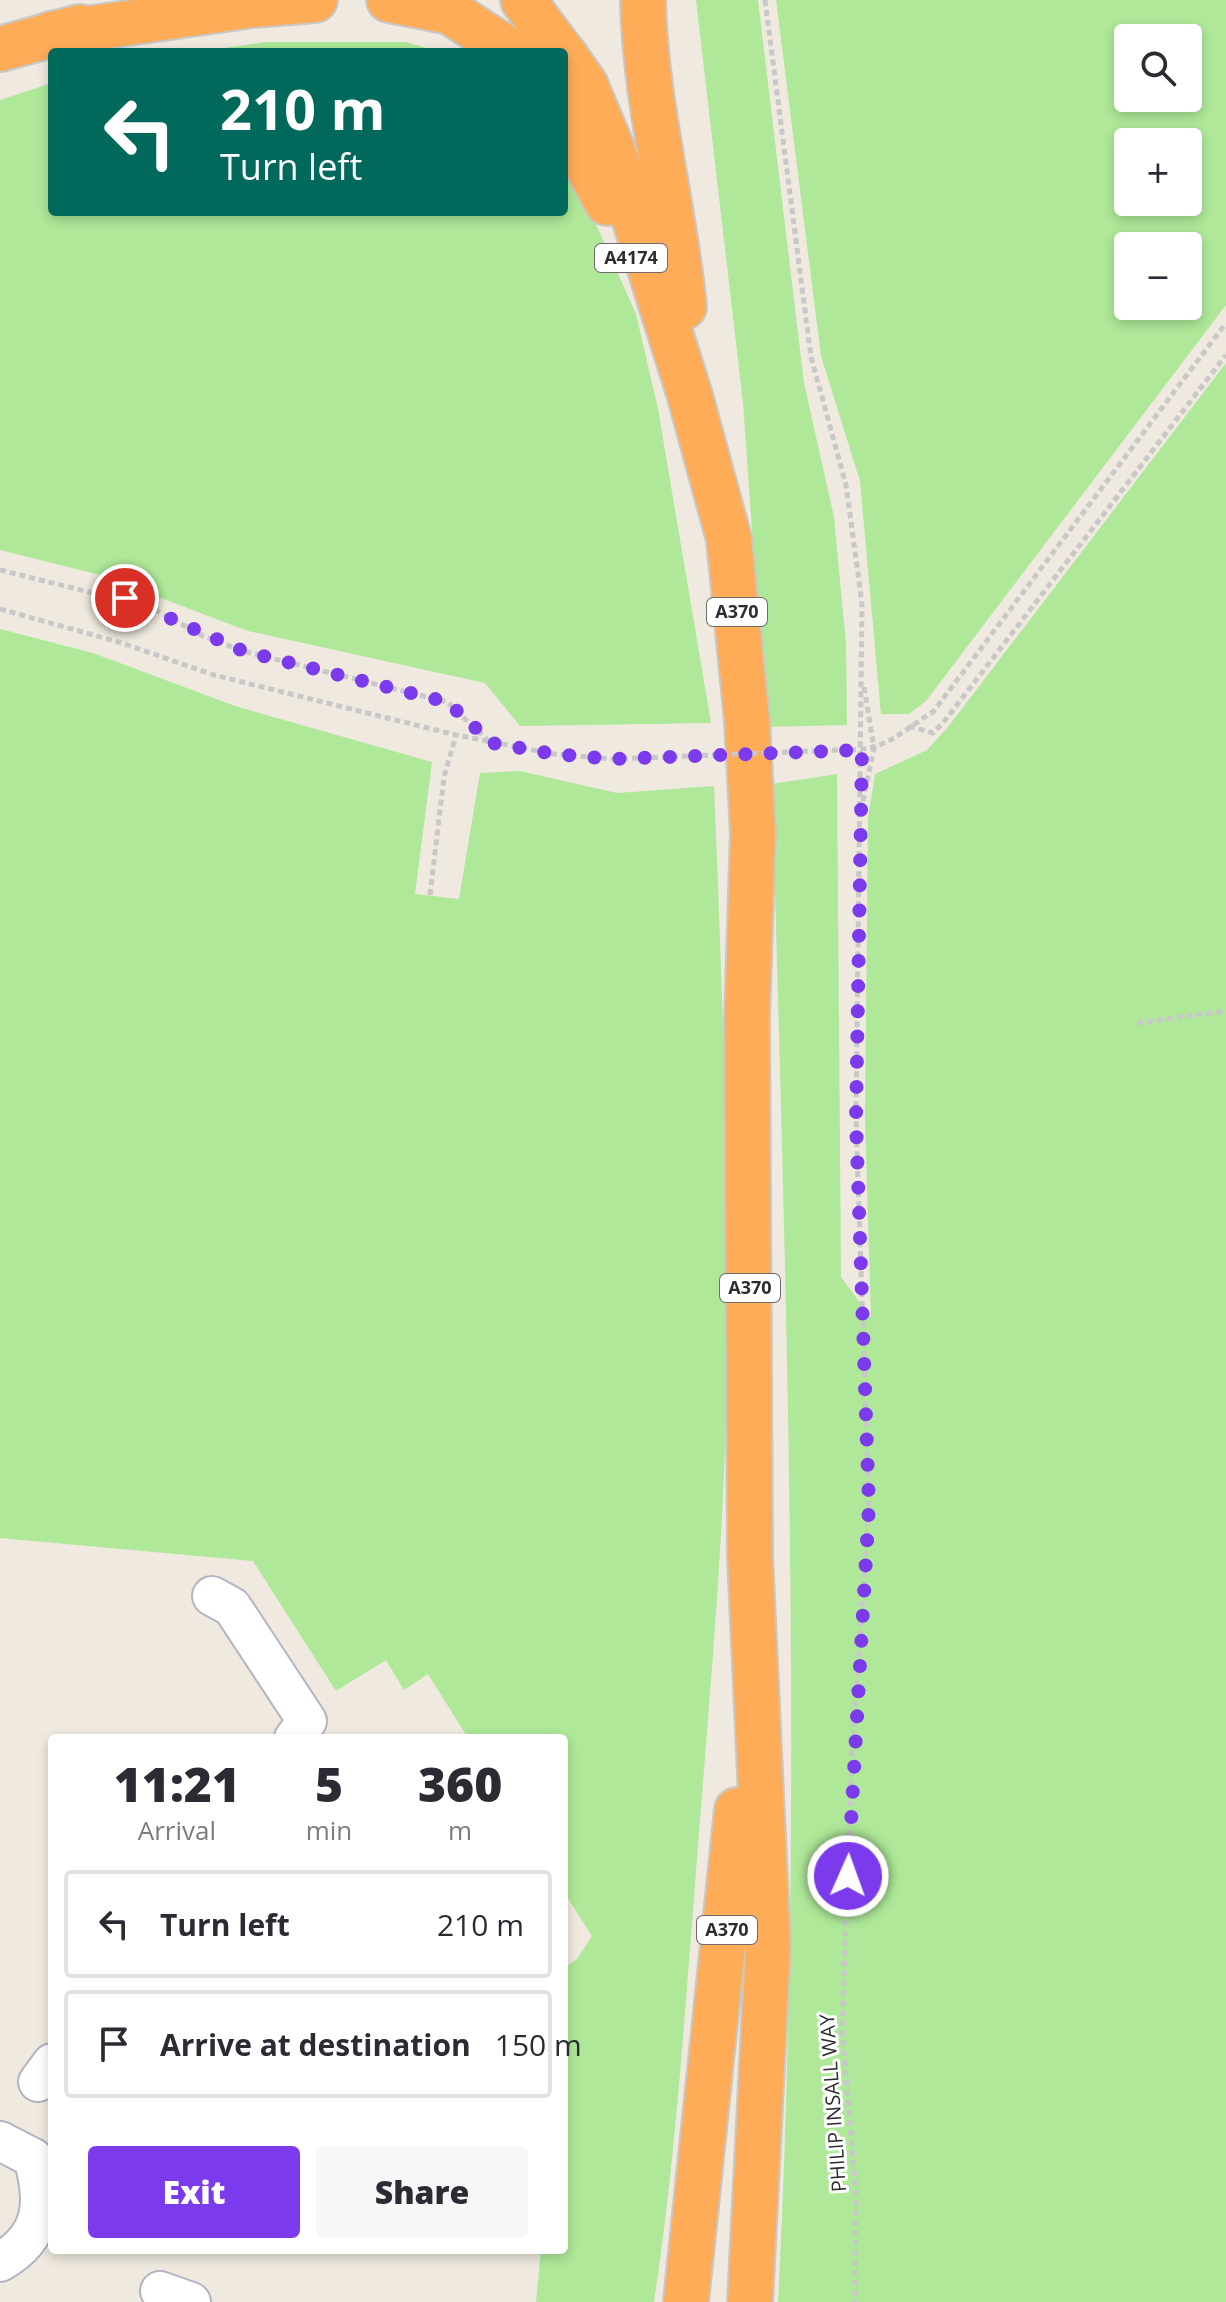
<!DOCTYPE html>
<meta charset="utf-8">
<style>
:root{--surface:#fff;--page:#f7f7f7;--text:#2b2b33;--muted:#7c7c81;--line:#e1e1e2;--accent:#7c3aed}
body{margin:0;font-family:"Open Sans",sans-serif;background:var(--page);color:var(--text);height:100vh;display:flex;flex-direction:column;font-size:30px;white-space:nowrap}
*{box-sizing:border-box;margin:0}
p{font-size:26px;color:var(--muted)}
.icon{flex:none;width:44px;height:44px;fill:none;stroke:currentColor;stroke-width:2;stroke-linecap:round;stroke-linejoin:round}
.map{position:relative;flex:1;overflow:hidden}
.sheet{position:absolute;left:48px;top:1734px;width:520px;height:520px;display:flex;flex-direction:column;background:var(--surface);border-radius:8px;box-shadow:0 4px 12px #0003}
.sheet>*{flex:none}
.banner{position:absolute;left:48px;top:48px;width:520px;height:168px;border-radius:8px;box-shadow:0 4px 12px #0003;background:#00695c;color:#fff;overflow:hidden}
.fabs{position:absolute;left:1114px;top:24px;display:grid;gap:16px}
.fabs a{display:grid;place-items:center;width:88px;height:88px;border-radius:8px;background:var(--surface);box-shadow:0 4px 12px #0003;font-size:40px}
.pin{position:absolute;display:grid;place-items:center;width:68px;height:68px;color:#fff;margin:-34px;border:4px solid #fff;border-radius:50%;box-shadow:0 2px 8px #0007}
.me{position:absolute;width:88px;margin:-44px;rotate:2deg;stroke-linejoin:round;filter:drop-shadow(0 0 6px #0008)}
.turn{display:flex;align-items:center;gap:28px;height:168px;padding:0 40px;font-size:36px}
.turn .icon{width:104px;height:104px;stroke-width:2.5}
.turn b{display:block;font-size:56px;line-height:68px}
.eta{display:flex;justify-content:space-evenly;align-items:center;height:136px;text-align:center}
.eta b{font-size:48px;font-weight:800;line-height:56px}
.cta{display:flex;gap:16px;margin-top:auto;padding:16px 40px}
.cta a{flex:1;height:92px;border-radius:8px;background:var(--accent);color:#fff;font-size:32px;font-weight:800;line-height:92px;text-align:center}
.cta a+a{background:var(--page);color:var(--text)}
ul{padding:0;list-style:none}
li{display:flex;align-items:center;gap:24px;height:108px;margin:0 16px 12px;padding:0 24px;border:4px solid var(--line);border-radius:8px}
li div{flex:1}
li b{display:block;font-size:30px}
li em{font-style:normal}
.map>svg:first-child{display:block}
.green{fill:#aee898;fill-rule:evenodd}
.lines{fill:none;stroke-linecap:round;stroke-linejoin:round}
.minor-casing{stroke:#b3b4c1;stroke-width:42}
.highway-casing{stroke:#c8c8c8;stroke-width:48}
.path{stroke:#c8c8c8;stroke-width:5;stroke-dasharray:6 4;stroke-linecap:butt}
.minor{stroke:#fff;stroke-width:38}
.highway{stroke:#ffac59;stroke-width:44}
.path-bridge{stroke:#c8c8c8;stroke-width:5;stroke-dasharray:6 4;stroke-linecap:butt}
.route{stroke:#7c3aed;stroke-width:14;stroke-dasharray:0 25.2}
.labels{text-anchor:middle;stroke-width:6;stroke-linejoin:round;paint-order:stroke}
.shield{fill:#fff;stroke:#6c6c6c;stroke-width:2}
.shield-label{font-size:18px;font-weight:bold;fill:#2d2d2d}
.street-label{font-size:20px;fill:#2d2d2d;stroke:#fff}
</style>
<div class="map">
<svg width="1226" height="2302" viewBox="0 0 1226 2302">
<rect width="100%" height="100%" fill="#efe9df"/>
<g class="green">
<polygon points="696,0 758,0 804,383 834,517 846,644 847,725 766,727 743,403"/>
<path d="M776,0H1226V305L926,701L909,714H881L860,481L821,356ZM1128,38H1188V98H1128ZM1128,142H1188V202H1128ZM1128,246H1188V306H1128Z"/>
<polygon points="266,42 406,42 439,52 196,52"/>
<polygon points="52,83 52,212 564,212 564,164 586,202 636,314 658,409 711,723 520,726 485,683 248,631 100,575 0,550 0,100"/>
<path d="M1226,363V2302H778C804,1796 786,1290 772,784L837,774L841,1277L871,1318L865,1120L868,819L875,774L927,750L948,727Z"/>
<path d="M0,629L93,653L235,706L432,762L415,894L459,899L480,773L520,771L617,793L714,786C722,979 729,1172 727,1366C725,1539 708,1712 695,1884C684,2023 675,2164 654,2302H536L541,2250H564V1968L577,1959L592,1936L564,1892V1738H468L428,1674L404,1690L386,1660L336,1691L253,1561L0,1538Z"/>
</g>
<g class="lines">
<defs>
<g id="minor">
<polyline points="212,1596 232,1607 307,1721 294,1738"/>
<polyline points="38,2082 52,2063"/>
<path d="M0,2141L33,2158C46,2202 44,2237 0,2262"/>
<polyline points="160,2291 191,2302"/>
</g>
<g id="highway">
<polyline points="389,0 450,12 512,52"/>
<polyline points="523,0 562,52"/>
<path d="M643,0C645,103 674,204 684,307"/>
<polyline points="51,34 253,5 315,0"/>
<polyline points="0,49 80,27"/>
<polyline points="564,54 585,84 613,151 690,396 729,539 747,721 753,833 747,1019 750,1556 768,1946 750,2302"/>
<polyline points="564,123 607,203"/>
<polyline points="686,2302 737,1810"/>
</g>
</defs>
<use href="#minor" class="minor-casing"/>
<use href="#highway" class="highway-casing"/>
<g class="path">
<polyline points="765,0 811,357 846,485 862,603 856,1120 869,1506 852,1753 842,2029 856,2195 855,2302"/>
<polyline points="0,570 150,607 203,636 243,651 447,702 491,743"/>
<polyline points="0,609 122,643 214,675 456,735 554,754 612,759"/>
<polyline points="909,726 933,733 943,723 1226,355"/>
<path d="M840,750C888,751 895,735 933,712L1226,323"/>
<polyline points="861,811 874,748 864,687"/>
<polyline points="430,895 444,777 456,735"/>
<polyline points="1137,1023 1226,1011"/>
</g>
<use href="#minor" class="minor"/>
<use href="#highway" class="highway"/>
<polyline class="path-bridge" points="612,759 840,750"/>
</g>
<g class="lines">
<polyline class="route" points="125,598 243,651 447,702 492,743 554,754 612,759 862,750 856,1120 869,1506 848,1876"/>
</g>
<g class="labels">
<g class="shield">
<rect x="595" y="244" width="72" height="28" rx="6"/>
<rect x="707" y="598" width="60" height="28" rx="6"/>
<rect x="720" y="1274" width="60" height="28" rx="6"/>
<rect x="697" y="1916" width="60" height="28" rx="6"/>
</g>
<g class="shield-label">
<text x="631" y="264">A4174</text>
<text x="737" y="618">A370</text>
<text x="750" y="1294">A370</text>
<text x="727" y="1936">A370</text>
</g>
<g class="street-label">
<text transform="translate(833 2103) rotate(-94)" y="7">PHILIP INSALL WAY</text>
</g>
</g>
</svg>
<div class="fabs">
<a><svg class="icon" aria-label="search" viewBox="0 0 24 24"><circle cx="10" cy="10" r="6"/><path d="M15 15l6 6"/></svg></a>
<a>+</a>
<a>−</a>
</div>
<div class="pin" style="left:125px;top:598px;background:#d93025"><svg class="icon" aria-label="arrive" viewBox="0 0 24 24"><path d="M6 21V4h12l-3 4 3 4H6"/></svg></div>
<svg class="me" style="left:848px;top:1876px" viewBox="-20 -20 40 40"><circle r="17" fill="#7c3aed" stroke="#fff" stroke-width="3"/><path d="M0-11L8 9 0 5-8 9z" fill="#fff"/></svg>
<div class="banner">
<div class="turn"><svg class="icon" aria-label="left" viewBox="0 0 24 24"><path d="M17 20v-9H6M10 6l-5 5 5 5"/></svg><div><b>210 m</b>Turn left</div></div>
</div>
<section class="sheet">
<div class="eta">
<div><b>11:21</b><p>Arrival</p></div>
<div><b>5</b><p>min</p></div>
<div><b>360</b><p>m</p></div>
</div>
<ul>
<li><svg class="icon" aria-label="left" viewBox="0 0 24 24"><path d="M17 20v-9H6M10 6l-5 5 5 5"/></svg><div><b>Turn left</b></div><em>210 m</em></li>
<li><svg class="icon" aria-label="arrive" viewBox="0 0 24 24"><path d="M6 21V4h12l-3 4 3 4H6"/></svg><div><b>Arrive at destination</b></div><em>150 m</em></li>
</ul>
<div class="cta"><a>Exit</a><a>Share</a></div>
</section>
</div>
